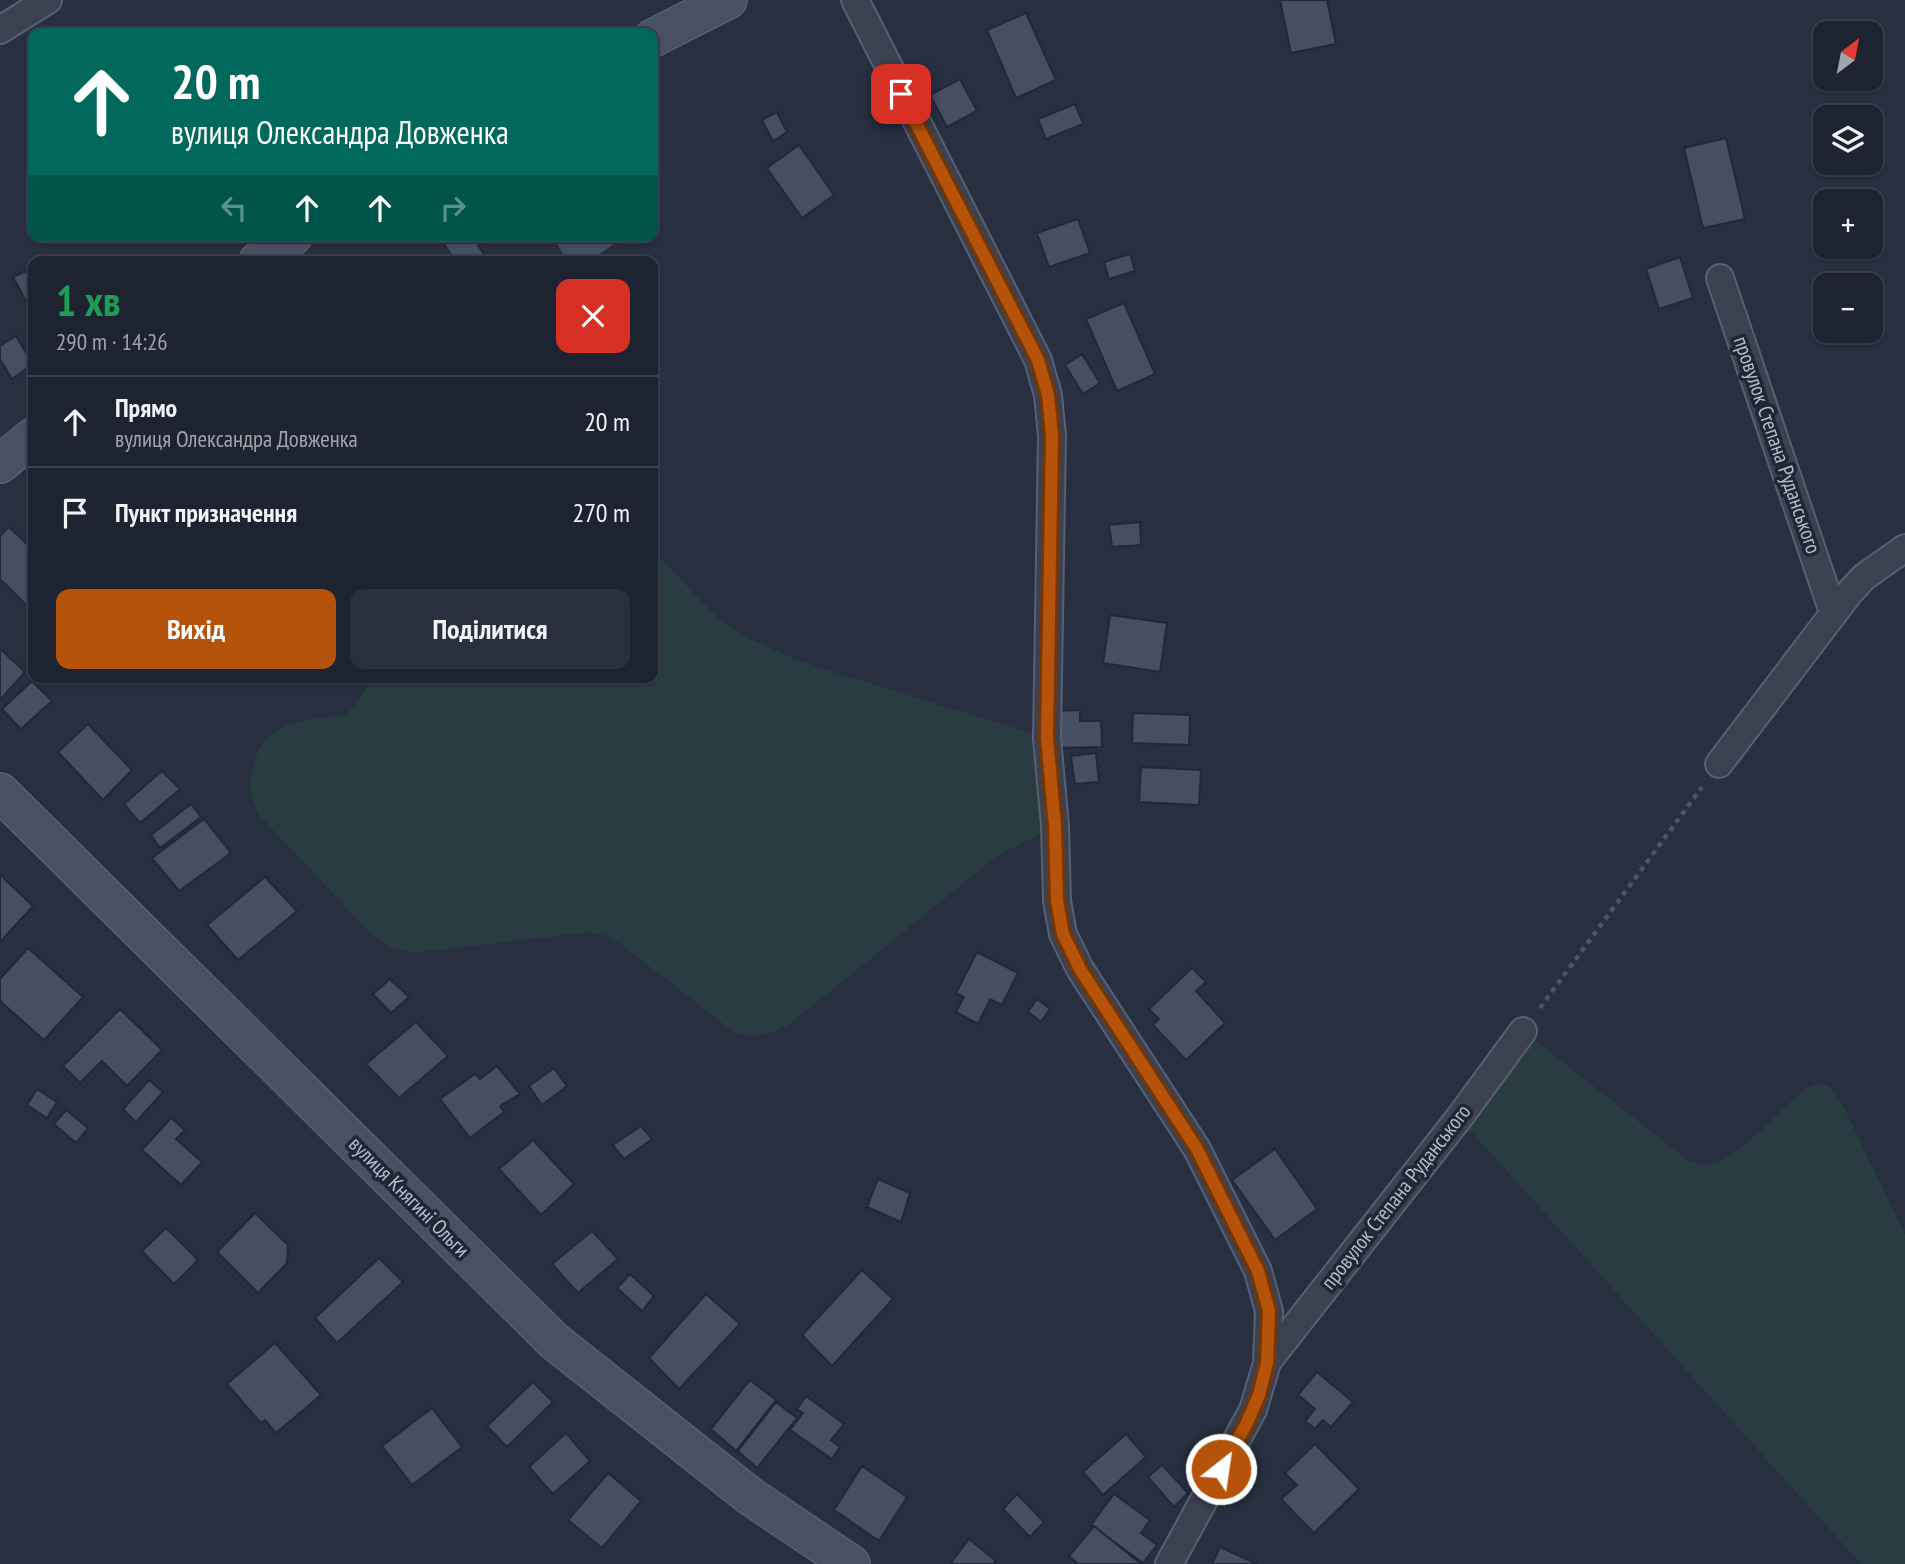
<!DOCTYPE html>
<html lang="uk">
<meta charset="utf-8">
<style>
:root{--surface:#1d2331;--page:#2a2f3d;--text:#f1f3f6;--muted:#a0a4ab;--line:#3b404d;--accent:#b45309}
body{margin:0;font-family:"PT Sans Narrow",sans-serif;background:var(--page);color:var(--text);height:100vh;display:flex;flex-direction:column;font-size:26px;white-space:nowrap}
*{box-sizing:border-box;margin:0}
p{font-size:23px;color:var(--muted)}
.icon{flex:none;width:38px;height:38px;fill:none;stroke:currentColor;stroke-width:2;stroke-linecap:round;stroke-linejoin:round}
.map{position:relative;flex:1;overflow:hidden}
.drawer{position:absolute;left:28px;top:256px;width:630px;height:427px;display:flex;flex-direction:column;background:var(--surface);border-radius:14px;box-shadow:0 2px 5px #0004,0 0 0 2px var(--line)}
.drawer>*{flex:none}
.banner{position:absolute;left:28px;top:28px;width:630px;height:214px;border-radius:14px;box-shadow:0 2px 5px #0004,0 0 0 2px var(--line);background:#00695c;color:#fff;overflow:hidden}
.needle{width:46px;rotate:32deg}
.fabs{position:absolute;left:1813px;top:21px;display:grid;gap:14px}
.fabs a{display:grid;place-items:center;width:70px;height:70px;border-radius:14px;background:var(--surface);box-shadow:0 2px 5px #0004,0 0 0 2px var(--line);font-size:35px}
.pin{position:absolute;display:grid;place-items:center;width:60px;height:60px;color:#fff;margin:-30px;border-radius:14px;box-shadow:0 4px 10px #0006}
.me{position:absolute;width:77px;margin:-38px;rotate:30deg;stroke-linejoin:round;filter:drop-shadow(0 0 5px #0008)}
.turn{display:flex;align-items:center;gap:24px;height:147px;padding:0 28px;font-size:32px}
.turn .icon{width:91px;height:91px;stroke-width:2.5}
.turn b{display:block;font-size:49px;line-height:60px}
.lanes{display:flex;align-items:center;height:66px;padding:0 28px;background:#0003;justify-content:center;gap:35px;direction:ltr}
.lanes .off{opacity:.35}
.round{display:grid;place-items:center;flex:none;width:74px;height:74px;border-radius:14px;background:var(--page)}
.overview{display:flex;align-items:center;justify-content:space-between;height:119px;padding:0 28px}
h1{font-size:42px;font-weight:600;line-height:52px;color:#1e9e55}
.cta{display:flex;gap:14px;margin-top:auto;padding:14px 28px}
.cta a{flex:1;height:80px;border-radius:14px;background:var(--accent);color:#fff;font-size:28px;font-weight:600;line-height:80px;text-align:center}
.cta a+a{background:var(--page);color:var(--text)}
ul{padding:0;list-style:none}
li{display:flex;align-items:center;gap:21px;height:91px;padding:0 28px;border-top:2px solid var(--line)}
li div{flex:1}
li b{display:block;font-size:26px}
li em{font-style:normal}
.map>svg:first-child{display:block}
.green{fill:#293c42}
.building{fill:#464e62;stroke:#222838;stroke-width:2}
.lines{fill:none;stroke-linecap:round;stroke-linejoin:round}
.street-casing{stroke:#595f6e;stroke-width:30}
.secondary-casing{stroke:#595f6e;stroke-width:40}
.path{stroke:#47595e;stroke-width:4.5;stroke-dasharray:5 5;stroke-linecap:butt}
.street{stroke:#3b4151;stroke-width:26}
.secondary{stroke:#495063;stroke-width:37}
.route-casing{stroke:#753606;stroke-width:18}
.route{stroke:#b45309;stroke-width:12}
.labels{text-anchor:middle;stroke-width:7;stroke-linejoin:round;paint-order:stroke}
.street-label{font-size:21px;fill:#b8bdcb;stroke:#202636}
</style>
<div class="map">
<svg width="1905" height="1564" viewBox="0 0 1905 1564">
<rect width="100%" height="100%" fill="#272f41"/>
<g class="green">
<path d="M653,551L718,618L748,638L792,658L830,671L1047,738L1055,826L997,856L790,1024C770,1034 757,1039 735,1033L622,945L607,936L591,932L412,953L392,948L373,936L259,815C249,794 247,787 254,764C266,717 308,722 347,714L359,700L372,677H653Z"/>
<path d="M1523,1031L1689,1161C1694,1162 1700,1165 1705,1165C1735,1165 1782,1107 1806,1088L1819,1083L1829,1086L1841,1102L1905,1234V1564H1861L1459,1118Z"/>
</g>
<g class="building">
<polygon points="1280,0 1327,0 1336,44 1291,53"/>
<polygon points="1026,13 1056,80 1016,98 987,30"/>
<polygon points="960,79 977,111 947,127 930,95"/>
<polygon points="1075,104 1083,124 1046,139 1038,119"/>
<polygon points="777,112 787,132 773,141 762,120"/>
<polygon points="1726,138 1745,219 1703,228 1684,148"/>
<polygon points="799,145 834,195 802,218 767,168"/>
<polygon points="1078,219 1090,253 1049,267 1037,233"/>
<polygon points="439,236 472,236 488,260 455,261"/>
<polygon points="551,236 620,236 622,240 591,261 566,261"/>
<polygon points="1130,254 1135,271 1109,279 1104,262"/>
<polygon points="1680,257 1693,298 1659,309 1646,269"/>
<polygon points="33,268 33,314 13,277"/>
<polygon points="1124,303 1155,374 1117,391 1086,319"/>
<polygon points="16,336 33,364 12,379 0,359 0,346"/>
<polygon points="1082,354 1100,383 1083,394 1065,365"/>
<polygon points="1140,522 1141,545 1112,547 1109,525"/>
<polygon points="9,527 33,550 33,612 0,579 0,536"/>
<polygon points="1110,615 1167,623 1160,672 1103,663"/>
<polygon points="0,649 25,672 0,700"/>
<polygon points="32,681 52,701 21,729 2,709"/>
<polygon points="1080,710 1080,721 1101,721 1102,747 1055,748 1054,711"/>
<polygon points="1133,713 1190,715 1189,745 1132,743"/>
<polygon points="88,724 132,770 103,800 58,752"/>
<polygon points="1096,753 1099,782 1075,784 1071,756"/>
<polygon points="1141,767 1201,770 1199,805 1139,802"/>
<polygon points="162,771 180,789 140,823 124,804"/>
<polygon points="191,804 201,817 160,848 151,835"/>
<polygon points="204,819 231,853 179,891 152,858"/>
<polygon points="0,875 33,906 0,942"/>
<polygon points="265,877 297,911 238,960 207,925"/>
<polygon points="28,948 83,997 44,1040 0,1001 0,979"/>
<polygon points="977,952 1018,973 1002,1005 990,999 978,1024 956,1012 964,997 956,993"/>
<polygon points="1192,968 1206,982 1196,991 1225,1023 1186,1060 1153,1025 1159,1019 1149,1009"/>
<polygon points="390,979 409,997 391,1013 373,994"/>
<polygon points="1037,999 1050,1009 1041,1022 1028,1012"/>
<polygon points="120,1009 162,1050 127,1086 102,1061 80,1083 63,1066"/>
<polygon points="416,1022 448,1056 399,1098 366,1064"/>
<polygon points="497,1066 520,1094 500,1106 504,1112 470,1138 440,1099 475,1074 480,1079"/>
<polygon points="554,1068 567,1086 542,1105 529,1086"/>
<polygon points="149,1080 163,1092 136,1122 123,1109"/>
<polygon points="37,1089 57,1102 47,1118 27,1105"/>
<polygon points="66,1110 88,1128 76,1143 54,1124"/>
<polygon points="171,1118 185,1130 176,1139 202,1162 181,1185 142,1150"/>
<polygon points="641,1126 652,1139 624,1159 613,1145"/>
<polygon points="533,1140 574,1184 541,1215 499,1169"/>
<polygon points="1275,1149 1317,1209 1275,1240 1232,1180"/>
<polygon points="878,1179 910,1193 901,1222 867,1207"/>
<polygon points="255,1213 288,1245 287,1263 258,1293 217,1252"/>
<polygon points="166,1228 198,1260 174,1284 142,1251"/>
<polygon points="592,1231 618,1259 578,1293 552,1264"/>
<polygon points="379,1258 403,1282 337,1343 315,1318"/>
<polygon points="862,1270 893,1299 832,1366 802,1335"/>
<polygon points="630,1274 654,1296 642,1311 617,1288"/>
<polygon points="706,1294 740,1324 679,1389 649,1358"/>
<polygon points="275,1343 321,1395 276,1433 265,1420 261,1423 227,1384"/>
<polygon points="1317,1372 1353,1402 1331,1427 1323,1420 1315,1429 1305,1421 1315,1409 1298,1395"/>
<polygon points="750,1380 776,1400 736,1451 711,1429"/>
<polygon points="533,1382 553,1402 507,1447 487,1426"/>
<polygon points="806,1396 844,1424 831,1440 840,1447 832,1459 790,1430 803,1413 797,1409"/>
<polygon points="776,1402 797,1418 757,1468 738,1451"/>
<polygon points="432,1408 462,1447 412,1485 382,1446"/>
<polygon points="566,1433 590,1461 553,1494 529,1467"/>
<polygon points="1126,1434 1146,1457 1103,1495 1083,1472"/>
<polygon points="1315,1444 1359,1489 1314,1533 1281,1499 1297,1485 1285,1473"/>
<polygon points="1162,1465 1188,1493 1174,1507 1148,1477"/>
<polygon points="862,1466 907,1497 879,1541 834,1510"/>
<polygon points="608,1473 641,1501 602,1548 568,1520"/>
<polygon points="1017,1494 1044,1522 1030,1537 1003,1509"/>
<polygon points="1114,1494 1150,1520 1141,1533 1157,1545 1143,1563 1091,1525"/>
<polygon points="1094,1526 1141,1564 1078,1564 1069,1556"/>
<polygon points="969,1539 996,1561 993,1564 950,1564"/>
<polygon points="1220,1547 1257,1564 1212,1564"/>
</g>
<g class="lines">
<defs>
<g id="street">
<polyline points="855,0 1038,360 1048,395 1052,436 1047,738 1055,826 1057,901 1063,934 1080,969 1197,1149 1258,1271 1269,1311 1267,1363 1253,1410 1169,1564"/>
<polyline points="0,30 48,0"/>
<polyline points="1720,278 1833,612"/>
<polyline points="1719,764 1850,592 1864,577 1905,548"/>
<polyline points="1268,1361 1459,1118 1523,1031"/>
</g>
<g id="secondary">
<polyline points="653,38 728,0"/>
<polyline points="258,261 293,236"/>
<polyline points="0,464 33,437"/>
<polyline points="0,792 554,1341 750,1496 851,1564"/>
</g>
</defs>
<use href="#street" class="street-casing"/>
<use href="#secondary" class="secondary-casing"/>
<polyline class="path" points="1540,1008 1702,787"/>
<use href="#street" class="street"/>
<use href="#secondary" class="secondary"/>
</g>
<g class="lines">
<defs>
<polyline id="route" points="901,94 1038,360 1048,395 1052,436 1047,738 1055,826 1057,901 1063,934 1080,969 1197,1149 1258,1271 1269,1311 1267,1363 1259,1395 1246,1425 1221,1469"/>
</defs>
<use href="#route" class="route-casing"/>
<use href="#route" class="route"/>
</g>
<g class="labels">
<g class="street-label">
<text transform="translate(1777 445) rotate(71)" y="7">провулок Степана Руданського</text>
<text transform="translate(409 1197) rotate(45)" y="7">вулиця Княгині Ольги</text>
<text transform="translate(1396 1197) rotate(-52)" y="7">провулок Степана Руданського</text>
</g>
</g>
</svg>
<div class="fabs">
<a><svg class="needle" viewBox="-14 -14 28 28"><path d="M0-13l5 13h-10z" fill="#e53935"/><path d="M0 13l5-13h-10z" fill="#a0a4ab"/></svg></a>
<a><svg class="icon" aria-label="layers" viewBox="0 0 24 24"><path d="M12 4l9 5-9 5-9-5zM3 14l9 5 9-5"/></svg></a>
<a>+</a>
<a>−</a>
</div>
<div class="pin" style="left:901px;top:94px;background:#d93025"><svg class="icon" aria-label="arrive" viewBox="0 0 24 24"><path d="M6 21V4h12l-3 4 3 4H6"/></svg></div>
<svg class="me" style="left:1221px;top:1469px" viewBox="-20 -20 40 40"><circle r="17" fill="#b45309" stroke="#fff" stroke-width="3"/><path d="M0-11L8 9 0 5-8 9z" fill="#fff"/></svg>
<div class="banner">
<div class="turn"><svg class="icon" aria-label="ahead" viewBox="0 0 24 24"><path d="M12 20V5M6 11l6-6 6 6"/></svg><div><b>20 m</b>вулиця Олександра Довженка</div></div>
<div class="lanes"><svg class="icon off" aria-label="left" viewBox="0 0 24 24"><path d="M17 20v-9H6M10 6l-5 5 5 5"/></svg><svg class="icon" aria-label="ahead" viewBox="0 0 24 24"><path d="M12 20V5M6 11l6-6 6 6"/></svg><svg class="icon" aria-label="ahead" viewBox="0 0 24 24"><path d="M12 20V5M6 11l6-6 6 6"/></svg><svg class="icon off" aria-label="right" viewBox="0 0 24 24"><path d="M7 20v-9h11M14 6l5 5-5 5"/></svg></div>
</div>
<section class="drawer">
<div class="overview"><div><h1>1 хв</h1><p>290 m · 14:26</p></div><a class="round" style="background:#d93025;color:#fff"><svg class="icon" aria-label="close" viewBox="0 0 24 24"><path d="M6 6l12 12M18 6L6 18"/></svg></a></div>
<ul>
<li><svg class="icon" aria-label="ahead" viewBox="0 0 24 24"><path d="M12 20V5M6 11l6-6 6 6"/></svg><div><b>Прямо</b><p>вулиця Олександра Довженка</p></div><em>20 m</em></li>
<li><svg class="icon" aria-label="arrive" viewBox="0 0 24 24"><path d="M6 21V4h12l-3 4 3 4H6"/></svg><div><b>Пункт призначення</b></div><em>270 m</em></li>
</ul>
<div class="cta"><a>Вихід</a><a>Поділитися</a></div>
</section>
</div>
